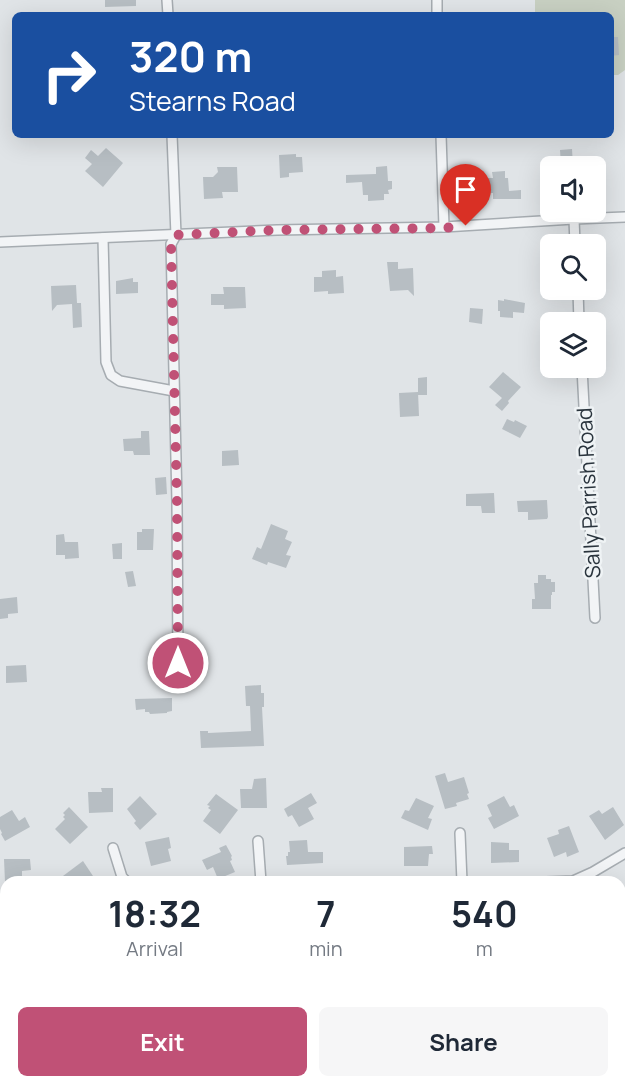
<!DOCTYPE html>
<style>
:root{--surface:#fff;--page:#f6f6f7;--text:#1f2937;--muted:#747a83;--accent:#c05176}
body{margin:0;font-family:Manrope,sans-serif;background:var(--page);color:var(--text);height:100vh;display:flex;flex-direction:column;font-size:22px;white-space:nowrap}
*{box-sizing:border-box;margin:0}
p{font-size:20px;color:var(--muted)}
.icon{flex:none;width:33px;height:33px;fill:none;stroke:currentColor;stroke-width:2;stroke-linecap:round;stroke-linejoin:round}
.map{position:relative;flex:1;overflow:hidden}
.drawer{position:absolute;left:0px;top:876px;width:626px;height:212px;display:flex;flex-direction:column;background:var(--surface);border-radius:18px 18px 0 0;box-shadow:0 6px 24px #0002}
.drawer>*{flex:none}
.top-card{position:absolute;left:12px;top:12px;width:602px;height:126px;border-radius:9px;box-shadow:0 6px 24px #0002;background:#1a4fa0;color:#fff;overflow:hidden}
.controls{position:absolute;left:540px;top:156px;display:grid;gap:12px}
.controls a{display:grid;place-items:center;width:66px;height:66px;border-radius:9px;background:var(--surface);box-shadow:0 6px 24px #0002;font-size:30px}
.pin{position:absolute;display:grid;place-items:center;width:51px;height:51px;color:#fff;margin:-62px -26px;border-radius:50% 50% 50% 0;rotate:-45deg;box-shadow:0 0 6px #0007}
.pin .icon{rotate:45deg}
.me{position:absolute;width:66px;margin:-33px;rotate:0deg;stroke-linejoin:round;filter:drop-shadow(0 0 4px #0008)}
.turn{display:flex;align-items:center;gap:21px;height:126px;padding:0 18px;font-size:27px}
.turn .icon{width:78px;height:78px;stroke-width:2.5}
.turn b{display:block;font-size:42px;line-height:51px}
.eta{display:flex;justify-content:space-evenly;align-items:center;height:102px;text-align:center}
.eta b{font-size:36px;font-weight:700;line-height:42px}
.cta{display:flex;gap:12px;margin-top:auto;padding:12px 18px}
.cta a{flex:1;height:69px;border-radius:9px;background:var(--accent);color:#fff;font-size:24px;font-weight:700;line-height:69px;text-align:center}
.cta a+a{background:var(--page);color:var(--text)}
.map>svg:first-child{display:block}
.green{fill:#c8d0c2}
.water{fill:#9eb7c4}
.building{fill:#b7bec3}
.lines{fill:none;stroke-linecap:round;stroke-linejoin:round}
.minor-casing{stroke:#a6acb1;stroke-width:12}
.minor{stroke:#f2f4f6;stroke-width:9}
.route{stroke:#c05176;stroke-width:10;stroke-dasharray:0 18}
.labels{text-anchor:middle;stroke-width:5;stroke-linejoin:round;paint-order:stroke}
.street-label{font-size:21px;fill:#2a343d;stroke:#eff3f5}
</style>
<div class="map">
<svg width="625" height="1087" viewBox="0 0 625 1087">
<rect width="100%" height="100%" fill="#e0e4e7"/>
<polygon class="green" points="535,0 625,0 625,70 618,75 611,75 610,15 535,15"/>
<g class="water">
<polygon points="254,1082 341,1082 341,1087 257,1087"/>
<rect x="398" y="1082" width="109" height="5"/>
</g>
<g class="building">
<polygon points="105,0 136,0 136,6 105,7"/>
<polygon points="610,37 618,37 619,55 610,56"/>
<polygon points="106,148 123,163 103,187 85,171 92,164 85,158 91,150 98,156"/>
<polygon points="572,149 573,164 561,165 560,150"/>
<polygon points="296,154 296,157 302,157 303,172 289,173 289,177 280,178 279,155"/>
<polygon points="387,166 388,181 392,181 392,189 388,190 389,194 384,194 384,200 368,201 368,195 363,195 362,182 346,183 346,175 376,174 376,167"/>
<polygon points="217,167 237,167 238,192 222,192 223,198 204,199 203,177 213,177 218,172"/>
<polygon points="505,171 505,178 508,178 509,191 521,190 521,199 493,199 493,193 488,193 488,178 493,178 492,172"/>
<polygon points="387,262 398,262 398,269 413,268 414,296 408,290 390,291"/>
<polygon points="336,270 336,277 343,276 344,293 328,294 328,291 314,292 314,277 322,277 322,271"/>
<polygon points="133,278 133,282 138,282 138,293 116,294 116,281"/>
<polygon points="76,285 77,303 81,303 82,327 73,328 72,304 57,305 52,311 51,286"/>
<polygon points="223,287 245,287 246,308 224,309 224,305 211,305 211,294 224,294"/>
<polygon points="504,299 525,303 524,313 513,312 513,318 500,317 500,311 498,311 498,300 504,301"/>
<polygon points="470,308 483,309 482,324 469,322"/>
<polygon points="503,372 521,387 508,401 509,403 502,411 495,405 502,398 489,387"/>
<polygon points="427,377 427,395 418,395 418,378"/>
<polygon points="418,392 419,416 400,417 399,393"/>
<polygon points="507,419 514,422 515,420 527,426 520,438 502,429"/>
<polygon points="141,431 149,431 150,455 134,455 133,451 124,451 123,439 141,438"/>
<polygon points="238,450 239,465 222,466 222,451"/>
<polygon points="166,477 167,494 156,495 155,478"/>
<polygon points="494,493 495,513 482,513 481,506 466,506 466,494"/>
<polygon points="547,500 548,517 547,519 528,520 528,512 518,512 517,501"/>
<polygon points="271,524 288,531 285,539 292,542 286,555 291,556 286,568 268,562 267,565 252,559 257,547 261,549"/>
<polygon points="142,529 154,529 153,550 137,550 137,532 142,532"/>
<polygon points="64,534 65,542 78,542 79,558 65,559 65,555 56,555 56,535"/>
<polygon points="122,543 122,559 113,559 112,544"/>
<polygon points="133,571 136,586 128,587 125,572"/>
<polygon points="538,575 546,575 546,579 551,579 551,582 555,582 555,592 552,592 552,595 551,595 551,609 532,609 532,599 535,599 534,583 538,583"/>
<polygon points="17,597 18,613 8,614 8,618 0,619 0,599"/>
<polygon points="26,665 27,682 6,683 6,666"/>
<polygon points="261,685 261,693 264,693 264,707 262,707 264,746 201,748 200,731 208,731 208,733 251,731 250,706 246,706 245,686"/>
<polygon points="172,698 172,711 167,712 167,713 150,714 149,712 145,712 145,709 136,710 135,699"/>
<polygon points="445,773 448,782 464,777 469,793 467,794 469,799 456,803 457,806 445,809 435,776"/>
<polygon points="266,778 267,808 241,808 240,789 252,789 254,779"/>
<polygon points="101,788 113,788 113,812 89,813 88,792 102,792"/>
<polygon points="311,793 317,803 308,808 314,819 299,827 292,815 288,817 284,809"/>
<polygon points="216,794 238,810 220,834 203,821 211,810 208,808 210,806 207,805"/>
<polygon points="140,796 157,814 140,830 134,823 136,821 127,809"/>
<polygon points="504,796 510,807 514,805 519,816 494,829 488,818 492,816 487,805"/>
<polygon points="416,798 434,806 428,818 432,819 428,830 401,818 405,810 409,811"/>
<polygon points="69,807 88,827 70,844 55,829 65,819 63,817 65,815 63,813"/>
<polygon points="613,807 624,825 605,840 589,816 599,810 602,814"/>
<polygon points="12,810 19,821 25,817 30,827 5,841 1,834 2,833 0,829 0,817"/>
<polygon points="569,826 579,852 567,857 566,852 554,857 547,838 559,834 558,830"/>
<polygon points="169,837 171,848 168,849 171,861 151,866 145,842"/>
<polygon points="307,840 308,852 323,852 323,863 287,865 286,856 288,856 288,852 290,852 289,841"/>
<polygon points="491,842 509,843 509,850 519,850 519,862 491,863"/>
<polygon points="226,845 232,856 231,857 232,860 230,861 235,872 218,879 213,867 207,870 202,860 221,852 219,848"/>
<polygon points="432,846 433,854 429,854 428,866 404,866 404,847"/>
<polygon points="4,859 30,859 31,870 22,871 22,882 5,882"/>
<polygon points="83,861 97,882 67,882 63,876"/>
</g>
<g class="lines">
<defs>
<g id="minor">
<polyline points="167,0 168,15"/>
<polyline points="437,0 437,15"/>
<polyline points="172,135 176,235 171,244 177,502 178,663"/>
<polyline points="441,135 444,227"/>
<polyline points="574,219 575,244"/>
<polyline points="103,238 106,362 111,375 120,381 174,391"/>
<polyline points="0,242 277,230 444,227 574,219 625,217"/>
<polyline points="578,290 579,322"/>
<polyline points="582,368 595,618"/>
<polyline points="460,833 462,882"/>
<polyline points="258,841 261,882"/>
<polyline points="113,848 122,877 127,882"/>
<polyline points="546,882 573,881 593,872 625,853"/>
<polyline points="0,1002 6,1002"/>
<polyline points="147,1082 151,1087"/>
<polyline points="590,1082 590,1087"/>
</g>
</defs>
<use href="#minor" class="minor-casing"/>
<use href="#minor" class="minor"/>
</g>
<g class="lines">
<polyline class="route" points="178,663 177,502 171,244 176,235 277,230 444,228 466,226"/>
</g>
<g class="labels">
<g class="street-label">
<text transform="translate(589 493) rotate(-93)" y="7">Sally Parrish Road</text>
</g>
</g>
</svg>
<div class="controls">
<a><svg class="icon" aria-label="sound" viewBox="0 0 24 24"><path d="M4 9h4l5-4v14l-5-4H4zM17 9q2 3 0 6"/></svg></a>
<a><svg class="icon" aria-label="search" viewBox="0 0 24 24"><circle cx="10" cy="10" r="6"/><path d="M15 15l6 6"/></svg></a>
<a><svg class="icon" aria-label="layers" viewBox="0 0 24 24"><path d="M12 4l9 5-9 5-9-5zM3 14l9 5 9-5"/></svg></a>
</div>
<div class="pin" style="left:466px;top:226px;background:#d93025"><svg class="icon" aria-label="arrive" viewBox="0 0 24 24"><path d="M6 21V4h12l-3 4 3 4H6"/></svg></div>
<svg class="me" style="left:178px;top:663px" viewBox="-20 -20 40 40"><circle r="17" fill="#c05176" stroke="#fff" stroke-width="3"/><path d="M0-11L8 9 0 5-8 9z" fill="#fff"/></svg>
<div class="top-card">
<div class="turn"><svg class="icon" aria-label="right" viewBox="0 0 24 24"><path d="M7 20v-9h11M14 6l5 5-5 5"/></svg><div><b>320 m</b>Stearns Road</div></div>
</div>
<section class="drawer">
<div class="eta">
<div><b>18:32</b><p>Arrival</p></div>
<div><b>7</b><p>min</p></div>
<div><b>540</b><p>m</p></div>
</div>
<div class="cta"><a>Exit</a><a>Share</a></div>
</section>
</div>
